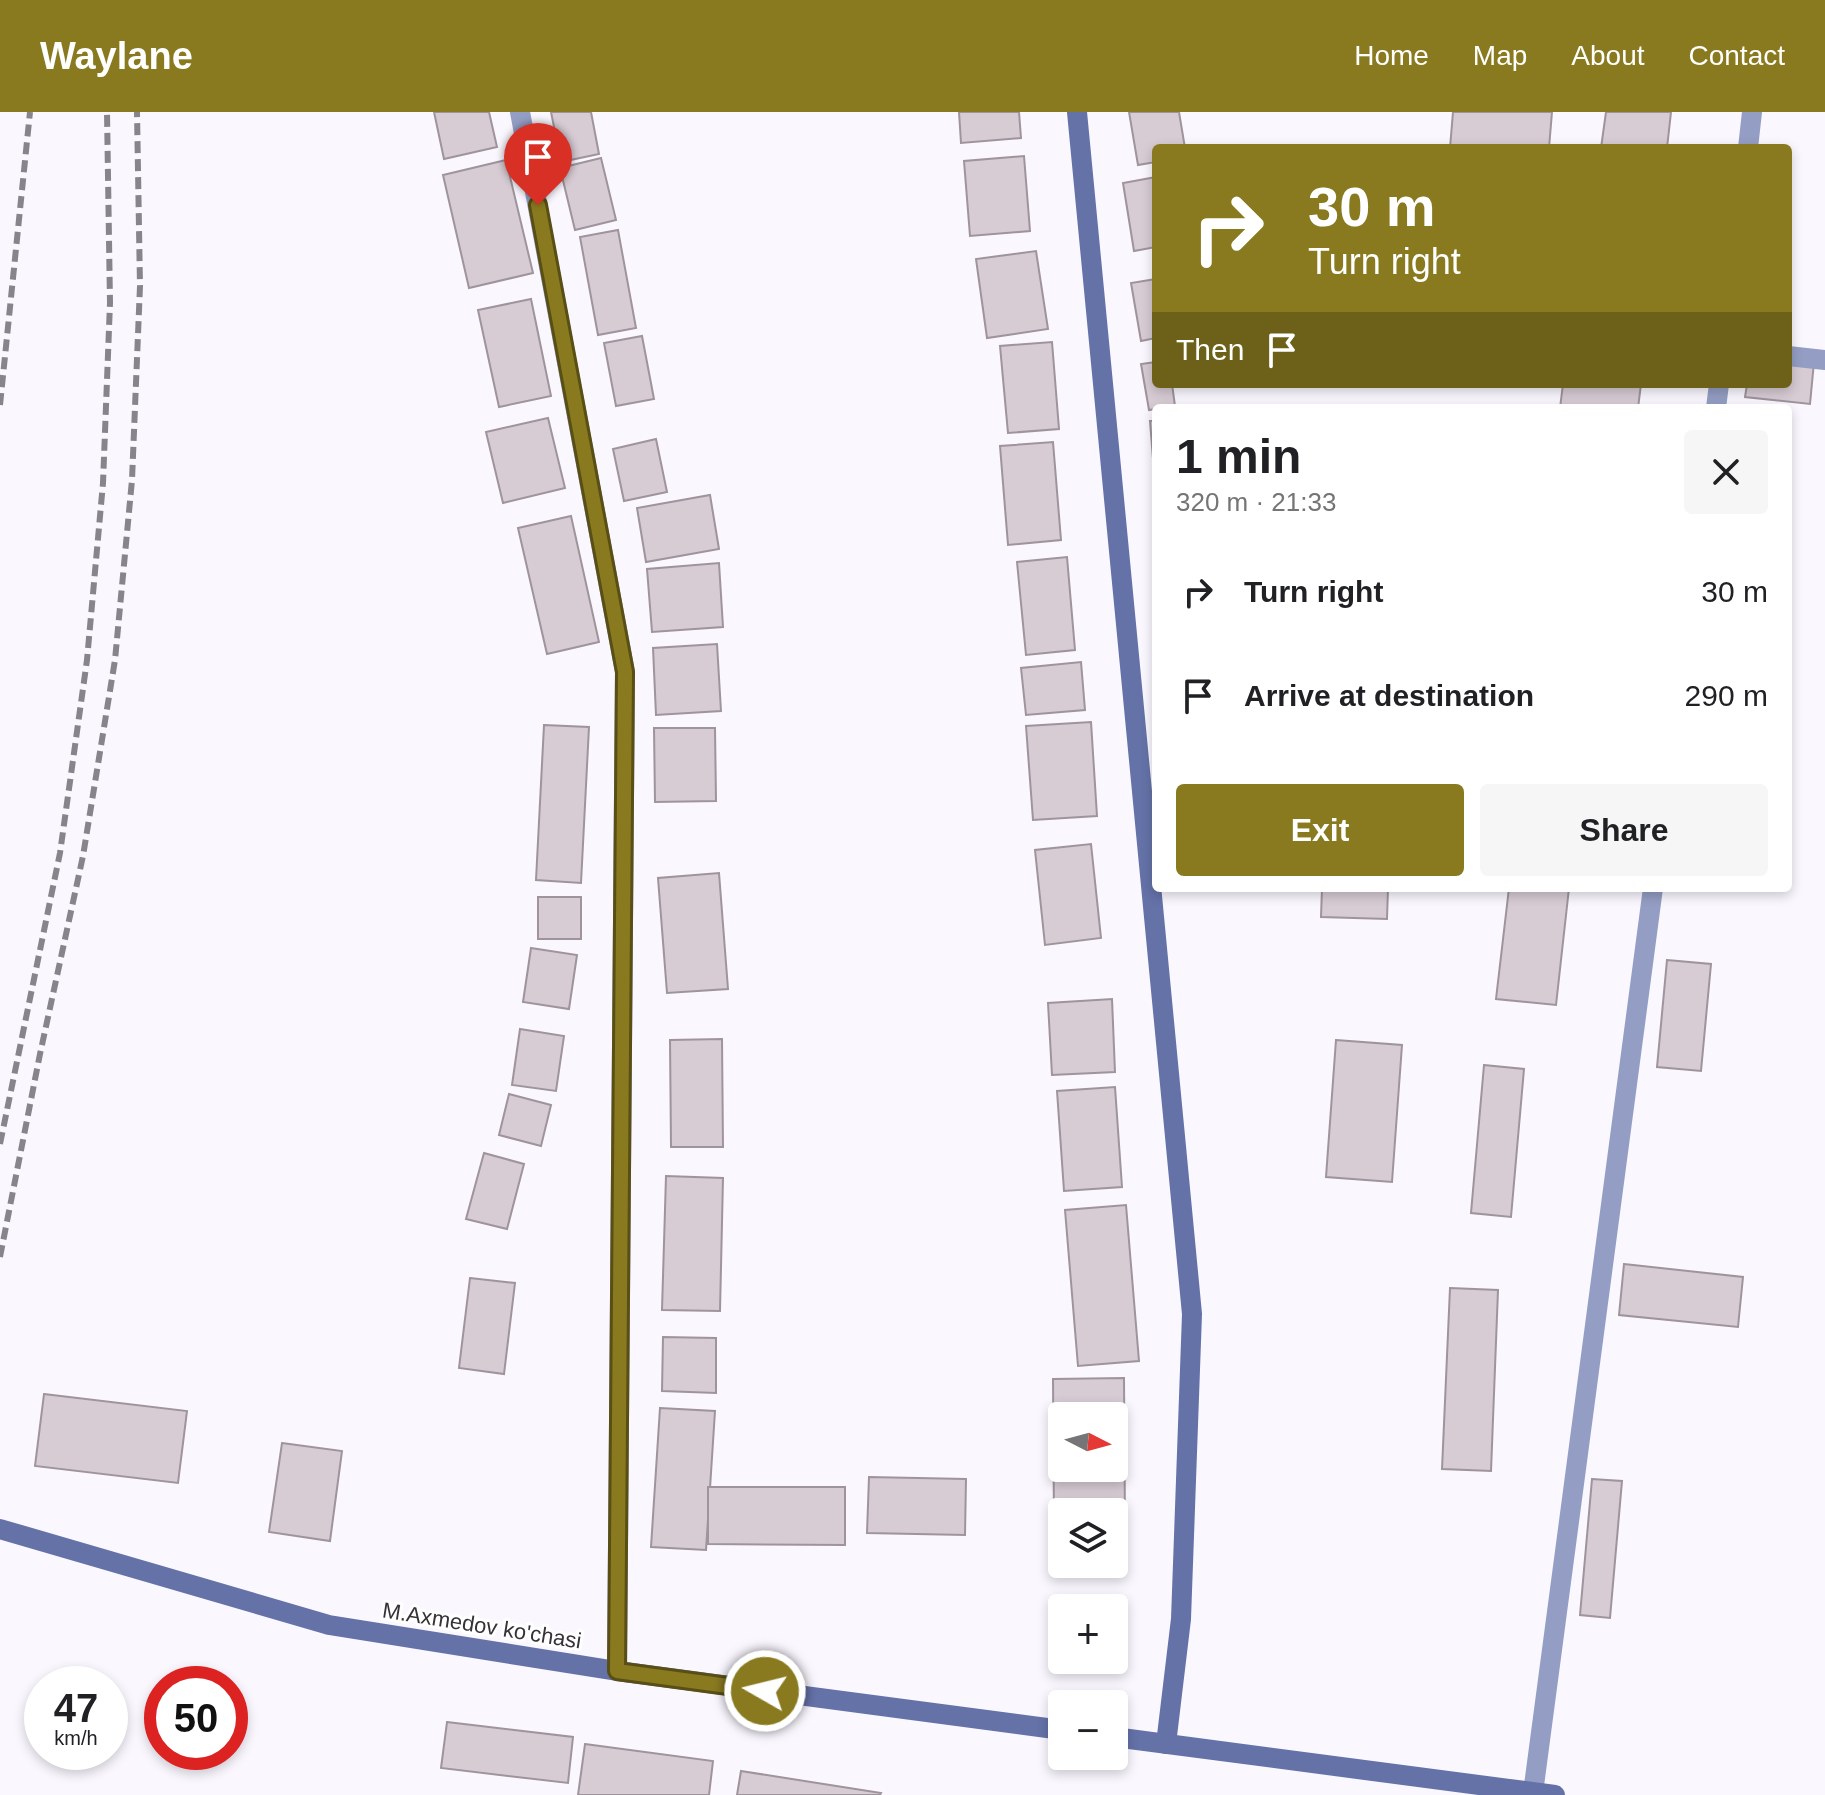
<!DOCTYPE html>
<meta charset="utf-8">
<style>
:root{--surface:#fff;--page:#f6f6f6;--text:#202124;--muted:#757577;--accent:#897a20}
body{margin:0;font-family:Helvetica,sans-serif;background:var(--page);color:var(--text);height:100vh;display:flex;flex-direction:column;font-size:30px;white-space:nowrap}
*{box-sizing:border-box;margin:0}
p{font-size:26px;color:var(--muted)}
.icon{flex:none;width:44px;height:44px;fill:none;stroke:currentColor;stroke-width:2;stroke-linecap:round;stroke-linejoin:round}
.map{position:relative;flex:1;overflow:hidden}
.panel{position:absolute;left:1152px;top:292px;width:640px;height:488px;display:flex;flex-direction:column;background:var(--surface);border-radius:8px;box-shadow:0 4px 12px #0003}
.panel>*{flex:none}
.hud{position:absolute;left:1152px;top:32px;width:640px;height:244px;border-radius:8px;box-shadow:0 4px 12px #0003;background:#897a20;color:#fff;overflow:hidden}
.needle{width:52px;rotate:96deg}
.fabs{position:absolute;left:1048px;top:1290px;display:grid;gap:16px}
.fabs a{display:grid;place-items:center;width:80px;height:80px;border-radius:8px;background:var(--surface);box-shadow:0 4px 12px #0003;font-size:40px}
.speed{position:absolute;left:24px;top:1554px;display:flex;gap:16px;font-size:40px;font-weight:700;text-align:center}
.speed>*{display:grid;place-content:center;width:104px;height:104px;border-radius:50%;background:var(--surface);box-shadow:0 4px 12px #0003;line-height:1}
.speed small{font-size:20px;font-weight:400}
.speed .limit{border:12px solid #d22;background:#fff;color:#111}
.pin{position:absolute;display:grid;place-items:center;width:68px;height:68px;color:#fff;margin:-82px -34px;border-radius:50% 50% 50% 0;rotate:-45deg;box-shadow:0 0 8px #0007}
.pin .icon{rotate:45deg}
.me{position:absolute;width:88px;margin:-44px;rotate:278deg;stroke-linejoin:round;filter:drop-shadow(0 0 6px #0008)}
.turn{display:flex;align-items:center;gap:28px;height:168px;padding:0 24px;font-size:36px}
.turn .icon{width:104px;height:104px;stroke-width:2.5}
.turn b{display:block;font-size:56px;line-height:68px}
.then{display:flex;align-items:center;height:76px;padding:0 24px;background:#0003;gap:16px;font-size:30px}
.round{display:grid;place-items:center;flex:none;width:84px;height:84px;border-radius:8px;background:var(--page)}
.overview{display:flex;align-items:center;justify-content:space-between;height:136px;padding:0 24px}
h1{font-size:48px;font-weight:700;line-height:60px}
.action{display:flex;gap:16px;margin-top:auto;padding:16px 24px}
.action a{flex:1;height:92px;border-radius:8px;background:var(--accent);color:#fff;font-size:32px;font-weight:700;line-height:92px;text-align:center}
.action a+a{background:var(--page);color:var(--text)}
ul{padding:0;list-style:none}
li{display:flex;align-items:center;gap:24px;height:104px;padding:0 24px}
li div{flex:1}
li b{display:block;font-size:30px}
li em{font-style:normal}
header{display:flex;align-items:center;gap:48px;box-sizing:border-box;height:112px;padding:0 40px;background:var(--accent);color:#fff}
header strong{font-size:38px}
nav{display:flex;gap:44px;margin-inline-start:auto;font-size:28px}
.map>svg:first-child{display:block}
.building{fill:#d7cbd4;stroke:#9f949c;stroke-width:2;fill-rule:evenodd}
.lines{fill:none;stroke-linecap:round;stroke-linejoin:round}
.street{stroke:#949ec4;stroke-width:20}
.secondary{stroke:#6572a8;stroke-width:20}
.rail{stroke:#87858b;stroke-width:6;stroke-dasharray:12 6;stroke-linecap:butt}
.route-casing{stroke:#594f15;stroke-width:20}
.route{stroke:#897a20;stroke-width:14}
.labels{text-anchor:middle;stroke-width:6;stroke-linejoin:round;paint-order:stroke}
.street-label{font-size:22px;fill:#353338;stroke:#fff}
</style>
<header>
<strong>Waylane</strong>
<nav><a>Home</a><a>Map</a><a>About</a><a>Contact</a></nav>
</header>
<div class="map">
<svg width="1825" height="1683" viewBox="0 0 1825 1683">
<rect width="100%" height="100%" fill="#faf7ff"/>
<g class="building">
<polygon points="434,0 489,0 497,35 444,47"/>
<polygon points="551,0 591,0 599,42 561,50"/>
<polygon points="959,0 1019,0 1021,26 961,31"/>
<polygon points="1129,0 1179,0 1185,36 1156,36 1156,50 1138,53"/>
<polygon points="1453,0 1552,0 1549,36 1450,36"/>
<polygon points="1606,0 1671,0 1667,36 1601,36"/>
<polygon points="1024,44 1030,119 970,124 964,49"/>
<polygon points="601,46 616,108 575,118 560,56"/>
<polygon points="506,48 533,161 469,176 443,63"/>
<polygon points="1156,65 1156,135 1134,139 1123,71"/>
<polygon points="618,118 636,216 598,223 580,125"/>
<polygon points="1036,139 1048,217 987,226 976,147"/>
<polygon points="1156,167 1156,226 1141,229 1131,171"/>
<polygon points="531,187 551,284 499,295 478,198"/>
<polygon points="642,224 654,287 616,294 604,231"/>
<polygon points="1052,230 1059,317 1008,321 1000,234"/>
<polygon points="1788,247 1814,250 1810,292 1745,285 1747,272 1788,272"/>
<polygon points="1156,250 1156,272 1172,272 1175,294 1149,298 1141,252"/>
<polygon points="1563,272 1641,272 1638,296 1560,296"/>
<polygon points="548,306 565,376 503,391 486,320"/>
<polygon points="1150,309 1156,309 1156,384"/>
<polygon points="656,327 667,380 624,389 613,337"/>
<polygon points="1053,330 1061,428 1008,433 1000,334"/>
<polygon points="710,383 719,437 646,450 637,396"/>
<polygon points="571,404 599,530 547,542 518,416"/>
<polygon points="1067,445 1075,538 1026,543 1017,450"/>
<polygon points="719,451 723,515 652,520 647,457"/>
<polygon points="717,532 721,599 656,603 653,536"/>
<polygon points="1081,550 1085,598 1026,603 1021,556"/>
<polygon points="1091,610 1097,704 1033,708 1026,614"/>
<polygon points="544,613 589,615 581,771 536,768"/>
<polygon points="654,616 715,616 716,689 655,690"/>
<polygon points="1091,732 1101,826 1045,833 1035,738"/>
<polygon points="719,761 728,877 667,881 658,766"/>
<polygon points="1322,776 1388,776 1387,807 1321,805"/>
<polygon points="1509,776 1569,776 1556,893 1496,887"/>
<rect x="538" y="785" width="43" height="42"/>
<polygon points="531,836 577,843 569,897 523,890"/>
<polygon points="1667,848 1711,852 1701,959 1657,955"/>
<polygon points="1112,887 1115,960 1052,963 1048,891"/>
<polygon points="520,917 564,924 556,979 512,973"/>
<polygon points="722,927 723,1035 671,1035 670,928"/>
<polygon points="1336,928 1402,933 1392,1070 1326,1065"/>
<polygon points="1484,953 1524,957 1511,1105 1471,1101"/>
<polygon points="1115,975 1122,1075 1064,1079 1057,979"/>
<polygon points="509,982 551,993 541,1034 499,1023"/>
<polygon points="484,1041 524,1052 507,1117 466,1107"/>
<polygon points="666,1064 723,1066 720,1199 662,1198"/>
<polygon points="1126,1093 1139,1249 1078,1254 1065,1098"/>
<polygon points="1624,1152 1743,1165 1738,1215 1619,1203"/>
<polygon points="470,1166 515,1171 504,1262 459,1256"/>
<polygon points="1450,1176 1498,1178 1491,1359 1442,1357"/>
<polygon points="663,1225 716,1226 716,1281 662,1279"/>
<path d="M1124,1266L1125,1415H1114V1400H1062V1415H1054L1053,1267ZM1062,1304H1114V1356H1062Z"/>
<polygon points="44,1282 187,1299 178,1371 35,1354"/>
<polygon points="660,1296 715,1299 706,1438 651,1435"/>
<polygon points="282,1331 342,1339 330,1429 269,1420"/>
<polygon points="869,1365 966,1367 965,1423 867,1421"/>
<polygon points="1592,1367 1622,1369 1610,1506 1580,1503"/>
<polygon points="708,1375 845,1375 845,1433 708,1432"/>
<polygon points="447,1610 573,1625 568,1671 441,1656"/>
<polygon points="585,1632 713,1649 709,1683 578,1683"/>
<polygon points="741,1659 881,1681 880,1683 737,1683"/>
</g>
<g class="lines">
<g class="street">
<polyline points="520,0 625,560 617,1559"/>
<polyline points="1748,36 1752,0"/>
<polyline points="1788,244 1825,248"/>
<polyline points="1716,296 1719,272"/>
<polyline points="1533,1681 1653,776"/>
</g>
<g class="secondary">
<polyline points="1077,0 1192,1202 1181,1507 1166,1632"/>
<polyline points="0,1417 329,1513 617,1559 1062,1618"/>
<polyline points="1114,1625 1555,1683"/>
</g>
<g class="rail">
<polyline points="0,293 30,0"/>
<polyline points="0,1032 60,741 87,548 103,371 110,191 107,0"/>
<polyline points="0,1145 40,942 83,744 115,548 132,368 140,174 137,0"/>
</g>
</g>
<g class="lines">
<defs>
<polyline id="route" points="538,93 625,560 617,1559 765,1579"/>
</defs>
<use href="#route" class="route-casing"/>
<use href="#route" class="route"/>
</g>
<g class="labels">
<g class="street-label">
<text transform="translate(482 1513) rotate(9)" y="8">M.Axmedov ko'chasi</text>
</g>
</g>
</svg>
<div class="fabs">
<a><svg class="needle" viewBox="-14 -14 28 28"><path d="M0-13l5 13h-10z" fill="#e53935"/><path d="M0 13l5-13h-10z" fill="#757577"/></svg></a>
<a><svg class="icon" aria-label="layers" viewBox="0 0 24 24"><path d="M12 4l9 5-9 5-9-5zM3 14l9 5 9-5"/></svg></a>
<a>+</a>
<a>−</a>
</div>
<div class="speed"><div>47<small>km/h</small></div><div class="limit">50</div></div>
<div class="pin" style="left:538px;top:93px;background:#d93025"><svg class="icon" aria-label="arrive" viewBox="0 0 24 24"><path d="M6 21V4h12l-3 4 3 4H6"/></svg></div>
<svg class="me" style="left:765px;top:1579px" viewBox="-20 -20 40 40"><circle r="17" fill="#897a20" stroke="#fff" stroke-width="3"/><path d="M0-11L8 9 0 5-8 9z" fill="#fff"/></svg>
<div class="hud">
<div class="turn"><svg class="icon" aria-label="right" viewBox="0 0 24 24"><path d="M7 20v-9h11M14 6l5 5-5 5"/></svg><div><b>30 m</b>Turn right</div></div>
<div class="then">Then<svg class="icon" aria-label="arrive" viewBox="0 0 24 24"><path d="M6 21V4h12l-3 4 3 4H6"/></svg></div>
</div>
<section class="panel">
<div class="overview"><div><h1>1 min</h1><p>320 m · 21:33</p></div><a class="round"><svg class="icon" aria-label="close" viewBox="0 0 24 24"><path d="M6 6l12 12M18 6L6 18"/></svg></a></div>
<ul>
<li><svg class="icon" aria-label="right" viewBox="0 0 24 24"><path d="M7 20v-9h11M14 6l5 5-5 5"/></svg><div><b>Turn right</b></div><em>30 m</em></li>
<li><svg class="icon" aria-label="arrive" viewBox="0 0 24 24"><path d="M6 21V4h12l-3 4 3 4H6"/></svg><div><b>Arrive at destination</b></div><em>290 m</em></li>
</ul>
<div class="action"><a>Exit</a><a>Share</a></div>
</section>
</div>
